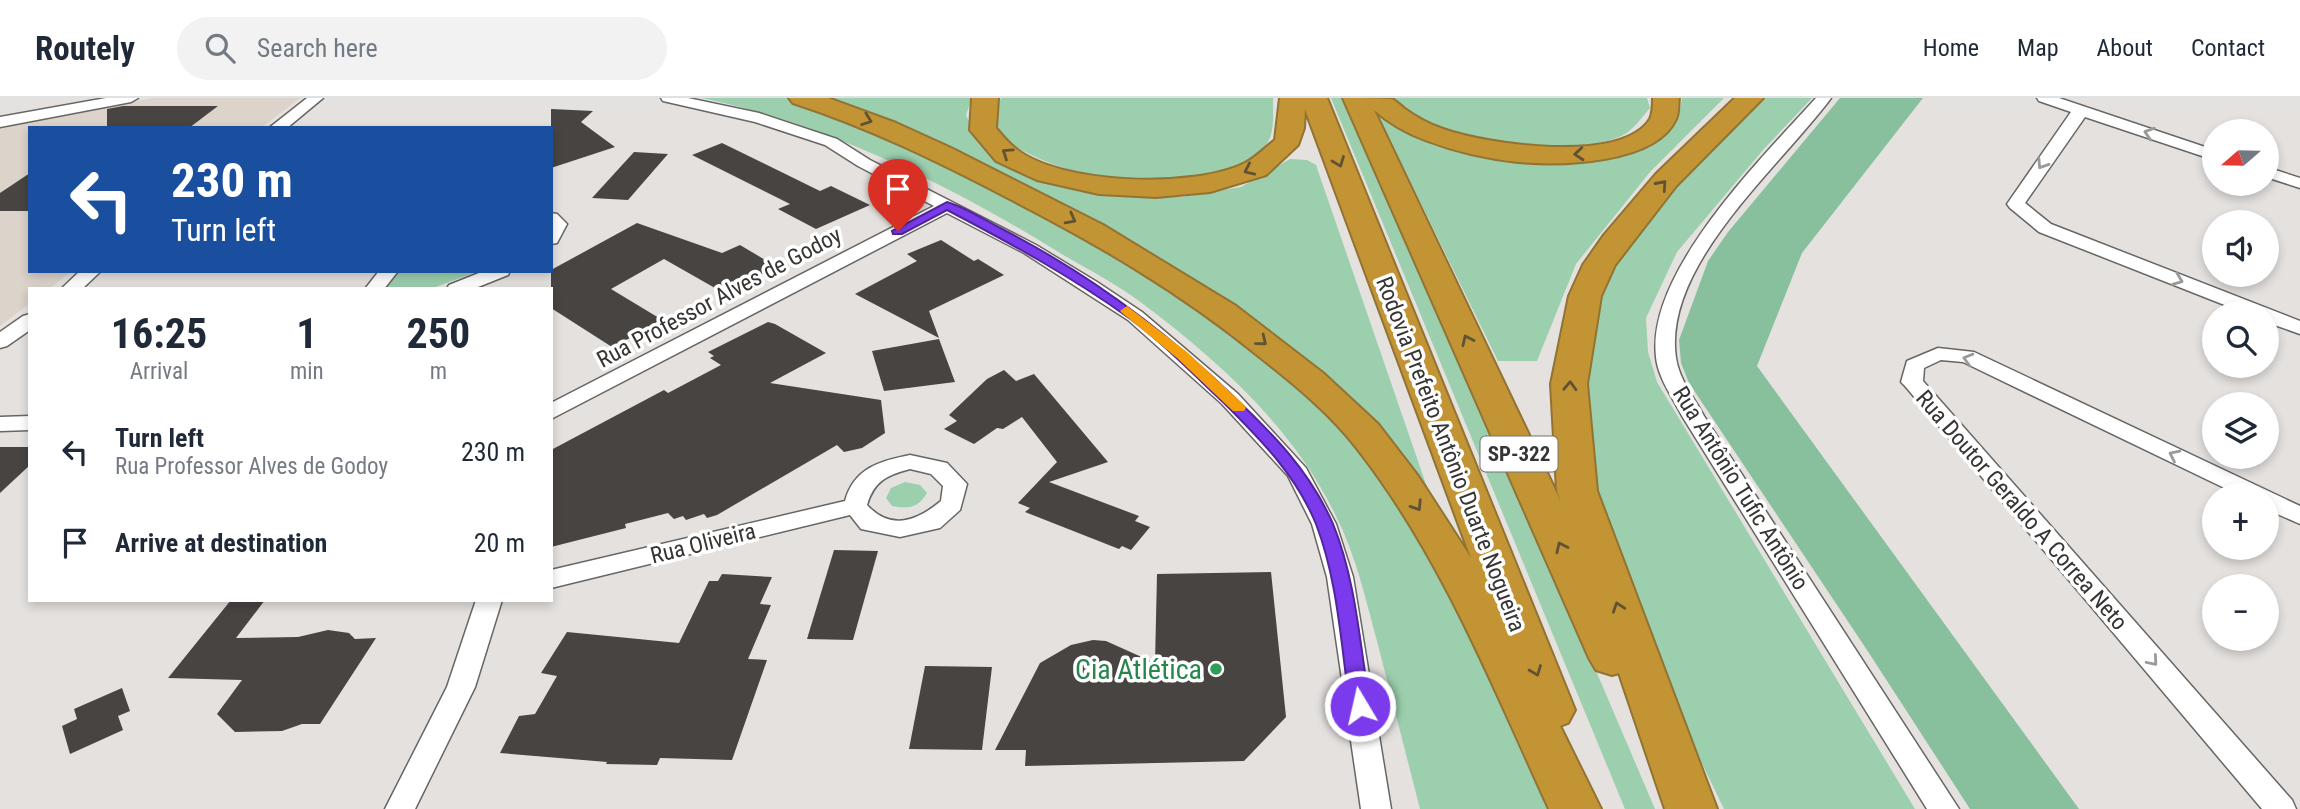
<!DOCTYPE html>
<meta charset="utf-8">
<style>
:root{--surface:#fff;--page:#f2f2f3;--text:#1f2937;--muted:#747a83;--line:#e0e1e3}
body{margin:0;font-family:"Roboto Condensed",sans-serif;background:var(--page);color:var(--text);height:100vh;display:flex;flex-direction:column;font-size:26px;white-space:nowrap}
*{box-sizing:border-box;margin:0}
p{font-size:23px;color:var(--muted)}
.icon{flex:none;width:38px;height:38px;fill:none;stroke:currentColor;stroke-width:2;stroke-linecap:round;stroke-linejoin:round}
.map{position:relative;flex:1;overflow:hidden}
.details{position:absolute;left:28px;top:189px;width:525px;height:315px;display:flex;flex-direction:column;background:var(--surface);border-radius:0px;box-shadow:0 4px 10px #0003}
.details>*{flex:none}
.top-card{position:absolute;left:28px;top:28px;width:525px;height:147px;border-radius:0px;box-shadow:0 4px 10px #0003;background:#1a4fa0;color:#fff;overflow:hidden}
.needle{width:46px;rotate:250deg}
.controls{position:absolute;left:2202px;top:21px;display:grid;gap:14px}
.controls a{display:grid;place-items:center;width:77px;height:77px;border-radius:50%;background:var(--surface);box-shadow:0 4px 10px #0003;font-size:35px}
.pin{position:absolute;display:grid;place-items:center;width:60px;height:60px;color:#fff;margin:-72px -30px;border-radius:50% 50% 50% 0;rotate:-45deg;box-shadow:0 0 7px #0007}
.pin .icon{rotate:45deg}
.me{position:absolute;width:77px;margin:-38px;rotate:351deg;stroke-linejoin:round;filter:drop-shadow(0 0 5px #0008)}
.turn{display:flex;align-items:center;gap:24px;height:147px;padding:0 28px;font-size:32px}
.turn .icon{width:91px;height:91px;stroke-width:2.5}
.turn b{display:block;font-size:49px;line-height:60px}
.eta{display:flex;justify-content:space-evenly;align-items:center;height:119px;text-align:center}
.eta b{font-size:42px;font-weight:700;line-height:49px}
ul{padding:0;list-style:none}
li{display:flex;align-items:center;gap:21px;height:91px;padding:0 28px}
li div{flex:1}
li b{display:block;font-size:26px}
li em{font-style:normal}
header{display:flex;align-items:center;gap:42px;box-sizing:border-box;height:98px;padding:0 35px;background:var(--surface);border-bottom:2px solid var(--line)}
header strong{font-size:33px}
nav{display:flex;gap:38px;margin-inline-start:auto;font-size:24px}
.search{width:490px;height:63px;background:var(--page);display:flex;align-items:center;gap:18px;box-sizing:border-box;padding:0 24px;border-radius:38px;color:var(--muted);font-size:26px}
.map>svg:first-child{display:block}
.built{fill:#dcd3cb}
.green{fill:#9ccfae}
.forest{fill:#88c09d}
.building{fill:#474442}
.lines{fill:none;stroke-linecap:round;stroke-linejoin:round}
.street-casing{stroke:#686663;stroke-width:3}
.highway-casing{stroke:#927334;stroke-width:4}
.street{fill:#fff;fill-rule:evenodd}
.highway{fill:#c39434;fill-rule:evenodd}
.oneway{stroke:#605234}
.oneway2{stroke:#9a9a9a}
.route{fill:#7c3aed;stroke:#51269a;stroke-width:2}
.slow{fill:#f59e0b}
.leisure-dot{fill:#2e9e5b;stroke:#fff;stroke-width:2.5}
.labels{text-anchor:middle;stroke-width:7;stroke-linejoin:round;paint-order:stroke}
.shield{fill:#fff;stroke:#727271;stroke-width:2}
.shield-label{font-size:21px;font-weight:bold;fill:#363534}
.street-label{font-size:23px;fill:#363534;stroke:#fff}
.near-leisure-label{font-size:28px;fill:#27864d;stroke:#fff;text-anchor:end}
</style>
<header>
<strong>Routely</strong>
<div class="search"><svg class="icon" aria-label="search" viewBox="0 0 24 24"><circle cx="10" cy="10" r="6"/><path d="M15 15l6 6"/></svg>Search here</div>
<nav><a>Home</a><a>Map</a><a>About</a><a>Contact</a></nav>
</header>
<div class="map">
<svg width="2300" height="711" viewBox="0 0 2300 711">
<rect width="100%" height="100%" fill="#e4e1df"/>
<polygon class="built" points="153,0 300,0 261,30 30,30 30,173 72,173 49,191 30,191 30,205 0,228 0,30"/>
<g class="green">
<path d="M702,0H790L882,31L1169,182L1329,313L1423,435L1553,711H1420C1406,656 1392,602 1378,547C1366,503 1357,460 1336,418C1294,330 1217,261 1139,203C1115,185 1087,171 1060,155C950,87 830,27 702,0Z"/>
<polygon points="831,0 972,0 966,17 975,37 1106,95 1182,99 1241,89 1290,61 1307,62 1316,67 1429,395 1267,238 1187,178 1112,132 956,53 881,19"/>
<path d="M1001,0H1273C1273,14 1275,36 1266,47C1236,82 1162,85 1119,82C1087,80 1028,61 1004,40C993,30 995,11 1001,0Z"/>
<polygon points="1331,0 1343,0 1541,444 1655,711 1625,711"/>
<path d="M1391,0H1647L1650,10C1643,18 1636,28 1628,34C1596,57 1493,49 1457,37C1432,28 1412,17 1391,0Z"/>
<polygon points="1682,0 1724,0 1650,74 1576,166 1537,263 1498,263 1378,18 1380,15 1527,61 1662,38 1678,21"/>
<polygon points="1758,0 1812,0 1763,52 1677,154 1646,220 1648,254 1657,284 1915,711 1724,711 1684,628 1605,427 1593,376 1584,323 1593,198 1629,135"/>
<polygon points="395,173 479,173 430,191 382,191"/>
<path d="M905,384L920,387L927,395C918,410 908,411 892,408L886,400L891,390Z"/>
</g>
<polygon class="forest" points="1840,0 1923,0 1802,155 1757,268 2079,711 1970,711 1867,552 1689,285 1681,265 1679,242 1708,163 1728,134"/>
<g class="building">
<polygon points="123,8 218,8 189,30 107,30 107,11"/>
<polygon points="551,11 593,13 581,24 615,49 551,70"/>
<polygon points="722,45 820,93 831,88 870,107 816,131 778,111 790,106 692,57"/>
<polygon points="634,54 668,56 628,102 592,100"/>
<polygon points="30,75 30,113 0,113 0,95"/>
<polygon points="637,125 722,155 740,147 777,169 722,194 664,161 611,191 664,223 612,249 551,210 551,172"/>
<polygon points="941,142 974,163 978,161 1004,177 929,213 939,240 855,196 917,163 907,156"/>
<polygon points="768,224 775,226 826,255 770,285 881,302 885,335 862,350 844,354 837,347 717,417 707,420 704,416 686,422 683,418 674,421 668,415 625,426 626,430 551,449 551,352 664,292 668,295 721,267 710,260 714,258 708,254"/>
<polygon points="939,241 955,284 884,293 872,253"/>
<polygon points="1004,272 1016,283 1034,276 1108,364 1049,384 1139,418 1135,423 1150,429 1131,452 1122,448 1119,451 1025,414 1030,410 1018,405 1057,364 1022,319 1003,331 997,330 974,346 944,331 957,323 949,317 987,281"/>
<polygon points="0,349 30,349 30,367 0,395"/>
<polygon points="834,452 878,453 853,542 807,541"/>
<polygon points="1271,474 1286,619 1244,663 1025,668 1026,652 995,652 1040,565 1071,547 1093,542 1106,543 1155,565 1157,476"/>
<polygon points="722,476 772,479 760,506 771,507 748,561 767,562 732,662 660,660 657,667 606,666 607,664 500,655 519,618 535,616 557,578 541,575 567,534 679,545 709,483 718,483"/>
<polygon points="231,502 265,502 236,540 298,539 328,532 349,535 355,541 376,540 320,626 302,626 282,633 235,634 217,616 242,582 168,580"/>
<polygon points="925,568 992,569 982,652 909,651"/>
<polygon points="122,590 130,613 118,618 123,632 70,656 62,628 77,621 74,611"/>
</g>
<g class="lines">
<defs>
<g id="street">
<polygon points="106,0 138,0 131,4 0,29 0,19"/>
<polygon points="307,0 323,0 287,30 269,30"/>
<polygon points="661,0 688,0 759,15 837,41 870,62 1036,147 1097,184 1142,214 1238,296 1306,370 1336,426 1353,479 1391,711 1361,711 1327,479 1312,426 1288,378 1222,306 1128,222 1024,155 947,115 551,321 551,305 934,108 858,68 825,47 755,24 663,3"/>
<path d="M1816,0H1831C1781,68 1662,167 1676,260C1679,281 1694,300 1704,318L1959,711H1927L1682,318C1673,300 1658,280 1656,259C1646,174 1762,60 1816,0Z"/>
<polygon points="2037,0 2059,0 2214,52 2214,62 2085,19 2025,105 2051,126 2300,223 2300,236 2266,224 2266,215 2245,215 2039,134 2010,110 2007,106 2071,14 2039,3"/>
<polygon points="2266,69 2300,80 2300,90 2266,79"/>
<polygon points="551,115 557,116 567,126 557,145 551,146"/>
<polygon points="80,173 101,173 82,191 61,191"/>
<polygon points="379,173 398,173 384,191 365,191"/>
<polygon points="484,173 510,173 508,177 473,191 447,191 449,187"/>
<polygon points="30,216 30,232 7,248 0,250 0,234 23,218"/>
<polygon points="1938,250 1974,254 2300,408 2300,426 2266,411 2266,397 2239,397 1963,264 1941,262 1924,270 1923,283 2292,702 2296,711 2262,711 1905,288 1901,284 1907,263"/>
<polygon points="30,318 30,332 0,333 0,319"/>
<path d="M910,357L947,365L967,386L960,412L940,430L931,432L900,439L861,431L850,417L551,490V472L845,403C854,370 880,363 910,357ZM910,371L931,376L943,388L941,403C917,423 891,433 867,407C874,383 887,377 910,371Z"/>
<polygon points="476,502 502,502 475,589 415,711 385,711 447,589"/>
</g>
<g id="highway">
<path d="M789,0H828L896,25L951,50L1103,127L1236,208L1323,275L1378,326L1418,378L1471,460L1305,11L1304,30L1298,47L1266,77L1210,94L1156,99L1099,96L1037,82L996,63L970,32L972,0H998L996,30C1002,37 1008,45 1015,50C1059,87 1194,91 1245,65C1255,60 1266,49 1275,42L1280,0H1327L1575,612L1568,625L1560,628L1601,711H1549C1493,589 1442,460 1359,353C1331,316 1294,286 1257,257C1180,194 1094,144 1006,99C937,63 867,29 793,5Z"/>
<path d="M1343,0C1356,0 1380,0 1392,1C1396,3 1401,8 1405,11C1416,19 1429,26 1443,31C1485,46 1622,67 1650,21C1653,15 1653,7 1653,0H1679C1678,7 1679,15 1676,21C1656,66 1561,68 1518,64C1487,61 1454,53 1425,42C1406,35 1389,25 1374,12L1561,404L1557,393L1551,286L1569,198L1583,167L1604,137L1656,76L1735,0H1763L1676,88L1615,167L1601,198L1587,286L1597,393L1717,711H1665L1619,575L1612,577L1596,572L1589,560Z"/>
</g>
</defs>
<use href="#street" class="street-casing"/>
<use href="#highway" class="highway-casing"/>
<use href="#street" class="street"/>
<use href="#highway" class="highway"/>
</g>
<defs><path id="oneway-chevron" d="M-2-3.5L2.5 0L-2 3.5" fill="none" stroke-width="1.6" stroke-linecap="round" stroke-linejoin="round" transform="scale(1.75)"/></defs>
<g class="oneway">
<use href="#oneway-chevron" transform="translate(867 22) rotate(20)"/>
<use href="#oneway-chevron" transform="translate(1007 55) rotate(-146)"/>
<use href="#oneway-chevron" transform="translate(1579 56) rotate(175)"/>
<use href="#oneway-chevron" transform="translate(1339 64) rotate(69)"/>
<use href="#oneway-chevron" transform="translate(1249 72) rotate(155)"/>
<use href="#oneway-chevron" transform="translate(1662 87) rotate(-48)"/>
<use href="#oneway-chevron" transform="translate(1071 121) rotate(28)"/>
<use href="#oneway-chevron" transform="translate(1467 242) rotate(-115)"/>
<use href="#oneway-chevron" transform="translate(1262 243) rotate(39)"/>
<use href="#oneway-chevron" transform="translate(1570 288) rotate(-88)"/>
<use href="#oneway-chevron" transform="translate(1417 408) rotate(57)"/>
<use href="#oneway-chevron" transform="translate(1561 449) rotate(-115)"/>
<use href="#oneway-chevron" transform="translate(1618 509) rotate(-109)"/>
<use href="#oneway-chevron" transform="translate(1536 573) rotate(69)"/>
</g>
<g class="oneway2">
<use href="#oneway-chevron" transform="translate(2149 35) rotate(-162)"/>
<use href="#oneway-chevron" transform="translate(2042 66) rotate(123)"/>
<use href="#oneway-chevron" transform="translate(2178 182) rotate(21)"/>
<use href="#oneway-chevron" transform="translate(1968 261) rotate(-164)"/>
<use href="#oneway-chevron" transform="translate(2174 357) rotate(-154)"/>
<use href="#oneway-chevron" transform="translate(2153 563) rotate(49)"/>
</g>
<path class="route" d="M947,104C967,110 986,123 1004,132C1089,176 1163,231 1232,297C1273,336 1310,373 1333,426C1356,482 1360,548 1370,608L1367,613L1360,616L1353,613L1350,608C1341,548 1338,483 1316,426C1296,377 1261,342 1224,305C1193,276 1163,245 1129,220C1072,179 1010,145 947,112L902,136H893L892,133Z"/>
<polygon class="slow" points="1127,208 1187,254 1244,307 1246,310 1244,313 1233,313 1177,260 1122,215 1120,213"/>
<circle class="leisure-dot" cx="1216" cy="571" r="7"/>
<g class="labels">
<rect class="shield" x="1480.5" y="338.5" width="77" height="35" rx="5"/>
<g class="shield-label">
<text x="1519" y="363">SP-322</text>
</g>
<g class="street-label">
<text transform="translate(719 199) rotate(-28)" y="8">Rua Professor Alves de Godoy</text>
<text transform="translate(1451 356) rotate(69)" y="8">Rodovia Prefeito Antônio Duarte Nogueira</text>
<text transform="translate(1741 390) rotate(58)" y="8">Rua Antônio Tufic Antônio</text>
<text transform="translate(2022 412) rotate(49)" y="8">Rua Doutor Geraldo A Correa Neto</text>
<text transform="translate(703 445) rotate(-14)" y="8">Rua Oliveira</text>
</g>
<g class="near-leisure-label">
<text x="1202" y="581">Cia Atlética</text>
</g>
</g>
</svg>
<div class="controls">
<a><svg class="needle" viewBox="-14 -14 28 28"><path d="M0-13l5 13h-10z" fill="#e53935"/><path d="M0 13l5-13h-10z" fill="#747a83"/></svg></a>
<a><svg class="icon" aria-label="sound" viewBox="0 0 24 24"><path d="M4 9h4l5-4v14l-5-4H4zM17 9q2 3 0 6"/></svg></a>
<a><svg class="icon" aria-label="search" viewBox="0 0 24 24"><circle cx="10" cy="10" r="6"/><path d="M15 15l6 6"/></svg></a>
<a><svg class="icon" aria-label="layers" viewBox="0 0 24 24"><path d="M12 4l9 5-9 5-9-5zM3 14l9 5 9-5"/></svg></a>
<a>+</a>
<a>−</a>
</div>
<div class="pin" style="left:898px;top:133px;background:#d93025"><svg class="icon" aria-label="arrive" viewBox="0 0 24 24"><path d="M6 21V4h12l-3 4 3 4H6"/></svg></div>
<svg class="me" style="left:1360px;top:608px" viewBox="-20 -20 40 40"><circle r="17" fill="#7c3aed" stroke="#fff" stroke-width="3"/><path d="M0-11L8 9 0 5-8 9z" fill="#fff"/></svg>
<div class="top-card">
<div class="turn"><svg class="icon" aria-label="left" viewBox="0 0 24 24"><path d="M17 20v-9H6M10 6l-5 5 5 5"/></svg><div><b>230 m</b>Turn left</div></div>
</div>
<section class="details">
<div class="eta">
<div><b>16:25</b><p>Arrival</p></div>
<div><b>1</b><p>min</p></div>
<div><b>250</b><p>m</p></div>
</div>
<ul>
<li><svg class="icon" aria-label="left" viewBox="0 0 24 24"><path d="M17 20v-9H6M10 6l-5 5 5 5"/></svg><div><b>Turn left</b><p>Rua Professor Alves de Godoy</p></div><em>230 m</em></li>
<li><svg class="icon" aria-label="arrive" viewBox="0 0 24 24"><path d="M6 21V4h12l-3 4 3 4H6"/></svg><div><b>Arrive at destination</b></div><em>20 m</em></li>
</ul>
</section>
</div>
